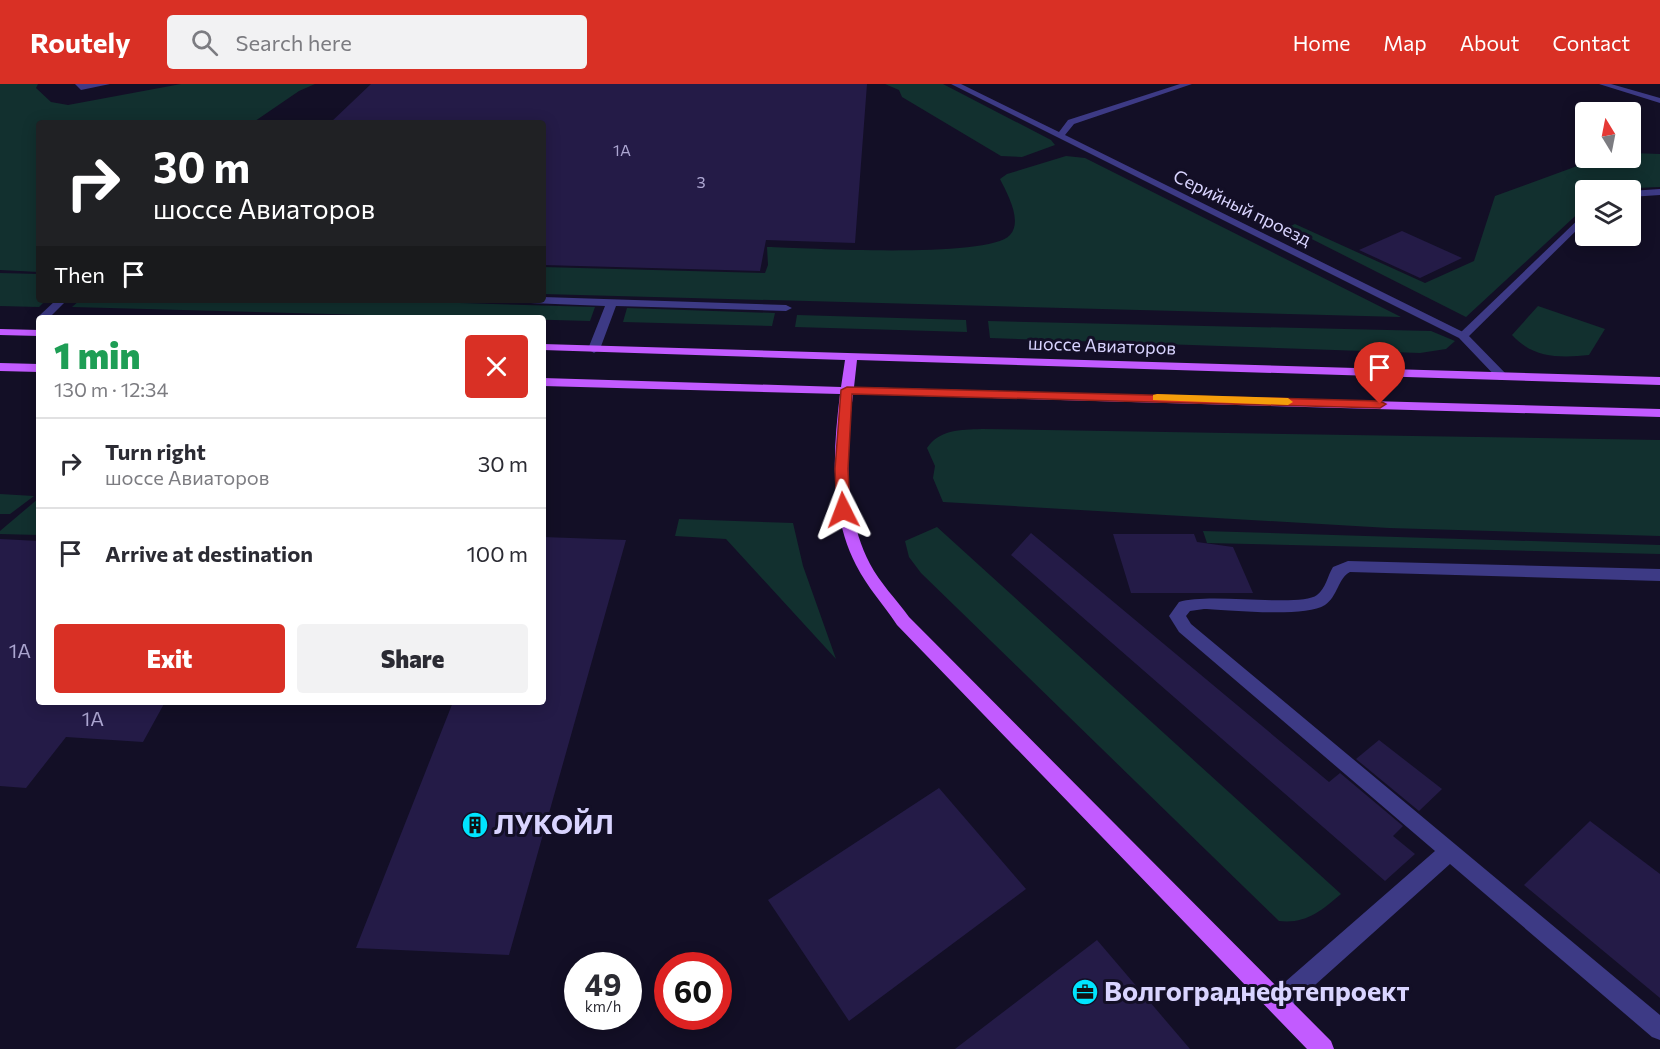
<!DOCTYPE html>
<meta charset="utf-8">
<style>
:root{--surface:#fff;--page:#f2f2f3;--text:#2b2b33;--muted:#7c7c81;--line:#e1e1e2;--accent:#d93025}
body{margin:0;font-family:Commissioner,sans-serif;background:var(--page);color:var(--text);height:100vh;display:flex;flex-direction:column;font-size:22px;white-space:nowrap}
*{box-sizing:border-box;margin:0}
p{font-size:20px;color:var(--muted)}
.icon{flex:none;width:33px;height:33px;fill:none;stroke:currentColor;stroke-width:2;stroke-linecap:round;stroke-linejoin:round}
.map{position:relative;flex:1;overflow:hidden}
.sheet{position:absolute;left:36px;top:231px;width:510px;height:390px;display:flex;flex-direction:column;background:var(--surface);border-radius:6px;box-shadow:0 3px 15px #0003}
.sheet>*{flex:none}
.guide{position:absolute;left:36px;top:36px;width:510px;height:183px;border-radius:6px;box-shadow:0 3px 15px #0003;background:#202124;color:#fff;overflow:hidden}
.needle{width:39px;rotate:350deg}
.tools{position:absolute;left:1575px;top:18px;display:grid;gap:12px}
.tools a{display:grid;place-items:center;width:66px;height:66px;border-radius:6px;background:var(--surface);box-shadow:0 3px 15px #0003;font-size:30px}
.speed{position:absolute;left:564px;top:868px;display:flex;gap:12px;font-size:30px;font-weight:700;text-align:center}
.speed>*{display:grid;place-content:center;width:78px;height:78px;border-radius:50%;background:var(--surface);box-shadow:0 3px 15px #0003;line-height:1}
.speed small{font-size:15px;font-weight:400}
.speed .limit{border:9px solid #d22;background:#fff;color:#111}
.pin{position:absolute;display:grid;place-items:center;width:51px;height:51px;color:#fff;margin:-62px -26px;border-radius:50% 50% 50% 0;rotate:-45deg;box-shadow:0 0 6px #0007}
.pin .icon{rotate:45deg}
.me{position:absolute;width:66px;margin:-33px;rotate:357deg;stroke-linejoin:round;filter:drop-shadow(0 0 4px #0008)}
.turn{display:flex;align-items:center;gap:21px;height:126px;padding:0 18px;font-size:27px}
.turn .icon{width:78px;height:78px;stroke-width:2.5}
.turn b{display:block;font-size:42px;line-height:51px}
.then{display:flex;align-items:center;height:57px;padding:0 18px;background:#0003;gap:12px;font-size:22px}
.round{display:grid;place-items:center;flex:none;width:63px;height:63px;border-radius:6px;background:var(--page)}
.headline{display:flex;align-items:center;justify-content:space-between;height:102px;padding:0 18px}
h1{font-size:36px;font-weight:800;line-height:45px;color:#1e9e55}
.button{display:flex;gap:12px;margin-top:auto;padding:12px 18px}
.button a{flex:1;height:69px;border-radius:6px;background:var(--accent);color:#fff;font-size:24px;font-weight:800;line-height:69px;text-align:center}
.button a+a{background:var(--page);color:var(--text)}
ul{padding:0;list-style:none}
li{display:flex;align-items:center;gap:18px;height:90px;padding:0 18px;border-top:2px solid var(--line)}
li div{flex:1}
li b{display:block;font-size:22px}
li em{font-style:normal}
header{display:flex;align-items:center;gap:36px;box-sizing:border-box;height:84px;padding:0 30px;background:var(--accent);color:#fff}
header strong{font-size:28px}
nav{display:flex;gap:33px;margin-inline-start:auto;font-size:21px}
.search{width:420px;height:54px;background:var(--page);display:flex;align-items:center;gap:15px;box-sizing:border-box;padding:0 21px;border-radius:6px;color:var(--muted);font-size:22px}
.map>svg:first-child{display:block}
.green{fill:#12302f}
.building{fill:#241b47}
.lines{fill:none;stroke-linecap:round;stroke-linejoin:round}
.service{fill:#3d3a85;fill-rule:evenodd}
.minor{fill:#3d3a85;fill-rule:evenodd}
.primary{fill:#c25bff;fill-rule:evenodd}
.route{fill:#d93025;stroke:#8d1f18;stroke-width:1.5}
.slow{fill:#f59e0b}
.labels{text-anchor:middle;stroke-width:6;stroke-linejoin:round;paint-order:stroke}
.far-number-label{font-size:16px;fill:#aca6d1}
.far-street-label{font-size:18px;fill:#d9d4ff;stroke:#130f26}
.number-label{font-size:20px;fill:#aca6d1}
.near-poi-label{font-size:27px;font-weight:bold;fill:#d9d4ff;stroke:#130f26;text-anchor:start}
</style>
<header>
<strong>Routely</strong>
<div class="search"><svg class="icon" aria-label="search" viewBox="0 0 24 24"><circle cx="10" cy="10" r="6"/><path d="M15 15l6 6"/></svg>Search here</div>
<nav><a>Home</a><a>Map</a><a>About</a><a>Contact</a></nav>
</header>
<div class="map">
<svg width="1660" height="965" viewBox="0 0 1660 965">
<rect width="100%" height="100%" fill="#130f26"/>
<g class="green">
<polygon points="0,0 38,0 36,4 51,18 68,21 181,0 315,0 299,7 252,39 39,39 39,188 0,186"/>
<polygon points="885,0 943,0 1051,56 1055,61 1022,73 1001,72 902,13 899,6"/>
<polygon points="1631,69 1660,70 1660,103 1586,106 1585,123 1466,233 1288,143 1295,140 1425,199 1474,177 1495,112 1599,74 1630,74"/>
<path d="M1066,72L1085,74L1401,233L543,210V183L765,189L768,181L767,163C806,164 989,175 1010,151C1023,137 1007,109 1000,95L1007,90Z"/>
<polygon points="0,189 39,190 39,216 46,216 39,223 0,222"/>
<polygon points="80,216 360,216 595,223 590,237 72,223"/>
<path d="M1538,222L1605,245L1589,271C1559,274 1533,274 1512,251Z"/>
<polygon points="627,224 775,229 772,242 623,238"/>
<polygon points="797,231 966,236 967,248 795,243"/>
<polygon points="988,237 1431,247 1455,257 1446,265 1420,269 990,254"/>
<path d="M982,345L1660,356V452L1389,444L943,418L933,394L935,382L927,364C940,345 960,346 982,345Z"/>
<polygon points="0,410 34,412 10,430 0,430"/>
<polygon points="39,414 39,451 0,450 0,447"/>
<polygon points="679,435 793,439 803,482 836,575 726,455 675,452"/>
<path d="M937,443L1341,810C1321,827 1306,840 1279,837L921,489L909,473L905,457Z"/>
<polygon points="1203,447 1660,461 1660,470 1207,459"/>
</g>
<g class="building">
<polygon points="371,0 867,0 855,159 766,156 760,187 543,181 543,39 330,39"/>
<polygon points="1402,147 1462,174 1420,194 1359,166"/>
<polygon points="1031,449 1329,698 1340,689 1403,742 1393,752 1415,770 1385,797 1011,471"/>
<polygon points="1113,450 1194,450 1197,458 1233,463 1253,509 1131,509"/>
<polygon points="543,453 626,456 509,871 356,864 453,618 543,618"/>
<polygon points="0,455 39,457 39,618 165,618 143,658 66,653 26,704 0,702"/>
<polygon points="1379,656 1442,705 1419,727 1356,675"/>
<polygon points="939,704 1026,805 849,937 768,816"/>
<polygon points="1590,737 1660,790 1660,914 1524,801"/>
<polygon points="1097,856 1190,965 955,965"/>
</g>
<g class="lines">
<g class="service">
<polygon points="75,0 110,0 81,6"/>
<polygon points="1599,0 1611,0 1660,14 1660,19"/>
<polygon points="1660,105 1660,111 1630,113 1630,107"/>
<polygon points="1586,128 1586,137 1467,254 1459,254 1459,250"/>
<polygon points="543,213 786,221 792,224 786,227 616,222 600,265 594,269 588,265 605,222 530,219 525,216 543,216"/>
<polygon points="56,216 67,216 49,234 39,234 39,236 37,234 39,232"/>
<path d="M1348,477L1660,485V497L1350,488C1338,494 1338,512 1325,521C1305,534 1231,526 1204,525L1190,527L1186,532L1191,540L1660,931V956L1652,953L1450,780L1286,927L1278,930L1270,927L1267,919L1270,911L1435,767L1179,548L1169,532L1179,518C1211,508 1300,524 1317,511C1326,504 1327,493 1333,483Z"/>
</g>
<polygon class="minor" points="951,0 961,0 1059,48 1068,36 1180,0 1192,0 1074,40 1065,51 1467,250 1509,293 1507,296 1499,296 1459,254"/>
<g class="primary">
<polygon points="0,245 39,246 39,252 0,251"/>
<path d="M543,260L1660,293V301L857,276L854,303L1660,325V333L853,310C846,367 843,428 870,480C880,499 896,515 909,533L1331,957L1334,965H1307L897,541C884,521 867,503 856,481C829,428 833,367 840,310L543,302V294L841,303L845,276L543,266Z"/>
<polygon points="0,279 39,280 39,288 0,287"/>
</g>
</g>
<polygon class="route" points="847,303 1380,317 1386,320 1380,324 852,310 848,385 850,426 843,430 837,426 835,385 841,306"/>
<polygon class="slow" points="1157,310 1288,314 1293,318 1288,321 1153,316 1153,311"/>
<defs>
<symbol id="building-disc" viewBox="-11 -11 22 22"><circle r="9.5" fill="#00e5ff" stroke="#130f26"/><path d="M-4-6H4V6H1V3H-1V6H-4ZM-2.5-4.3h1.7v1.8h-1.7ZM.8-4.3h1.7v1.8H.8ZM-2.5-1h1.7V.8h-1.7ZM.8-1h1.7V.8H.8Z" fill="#111"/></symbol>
<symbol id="office-disc" viewBox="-11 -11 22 22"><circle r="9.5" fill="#00e5ff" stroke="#130f26"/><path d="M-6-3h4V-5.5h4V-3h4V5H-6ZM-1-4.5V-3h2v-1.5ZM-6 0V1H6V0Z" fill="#111"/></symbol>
</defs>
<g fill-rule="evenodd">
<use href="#building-disc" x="460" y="726" width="30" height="30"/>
<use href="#office-disc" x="1070" y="893" width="30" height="30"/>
</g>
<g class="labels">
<g class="far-number-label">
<text x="622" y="72">1А</text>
<text x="701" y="104">3</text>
</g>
<g class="far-street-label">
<text transform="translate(1242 124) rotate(26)" y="6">Серийный проезд</text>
<text transform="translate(1102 262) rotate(2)" y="6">шоссе Авиаторов</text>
</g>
<g class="number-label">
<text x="20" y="574">1А</text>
<text x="93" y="642">1А</text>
</g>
<g class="near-poi-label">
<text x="494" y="750">ЛУКОЙЛ</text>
<text x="1104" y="917">Волгограднефтепроект</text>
</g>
</g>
</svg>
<div class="tools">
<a><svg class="needle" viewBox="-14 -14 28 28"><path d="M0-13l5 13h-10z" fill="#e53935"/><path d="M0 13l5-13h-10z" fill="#7c7c81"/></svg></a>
<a><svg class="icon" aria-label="layers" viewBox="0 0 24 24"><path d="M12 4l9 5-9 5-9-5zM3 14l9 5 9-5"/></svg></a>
</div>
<div class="speed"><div>49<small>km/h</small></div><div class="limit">60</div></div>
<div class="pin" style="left:1380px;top:320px;background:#d93025"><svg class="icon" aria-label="arrive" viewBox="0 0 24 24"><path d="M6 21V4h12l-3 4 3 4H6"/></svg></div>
<svg class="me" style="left:843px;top:426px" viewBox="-20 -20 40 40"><path d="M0-17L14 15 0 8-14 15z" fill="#d93025" stroke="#fff" stroke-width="4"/></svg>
<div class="guide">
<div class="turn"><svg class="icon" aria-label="right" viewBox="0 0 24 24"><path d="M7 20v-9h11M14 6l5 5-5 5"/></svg><div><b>30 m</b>шоссе Авиаторов</div></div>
<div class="then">Then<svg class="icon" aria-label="arrive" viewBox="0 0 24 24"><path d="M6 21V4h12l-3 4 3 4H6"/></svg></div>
</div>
<section class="sheet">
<div class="headline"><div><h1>1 min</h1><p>130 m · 12:34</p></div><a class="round" style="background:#d93025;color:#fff"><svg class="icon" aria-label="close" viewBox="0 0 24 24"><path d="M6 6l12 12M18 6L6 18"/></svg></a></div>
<ul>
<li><svg class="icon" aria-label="right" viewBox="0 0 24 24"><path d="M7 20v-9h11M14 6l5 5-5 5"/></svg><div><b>Turn right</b><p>шоссе Авиаторов</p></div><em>30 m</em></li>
<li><svg class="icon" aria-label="arrive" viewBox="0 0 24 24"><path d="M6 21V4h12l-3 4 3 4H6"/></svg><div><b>Arrive at destination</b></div><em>100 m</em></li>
</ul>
<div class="button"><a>Exit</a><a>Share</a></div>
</section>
</div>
